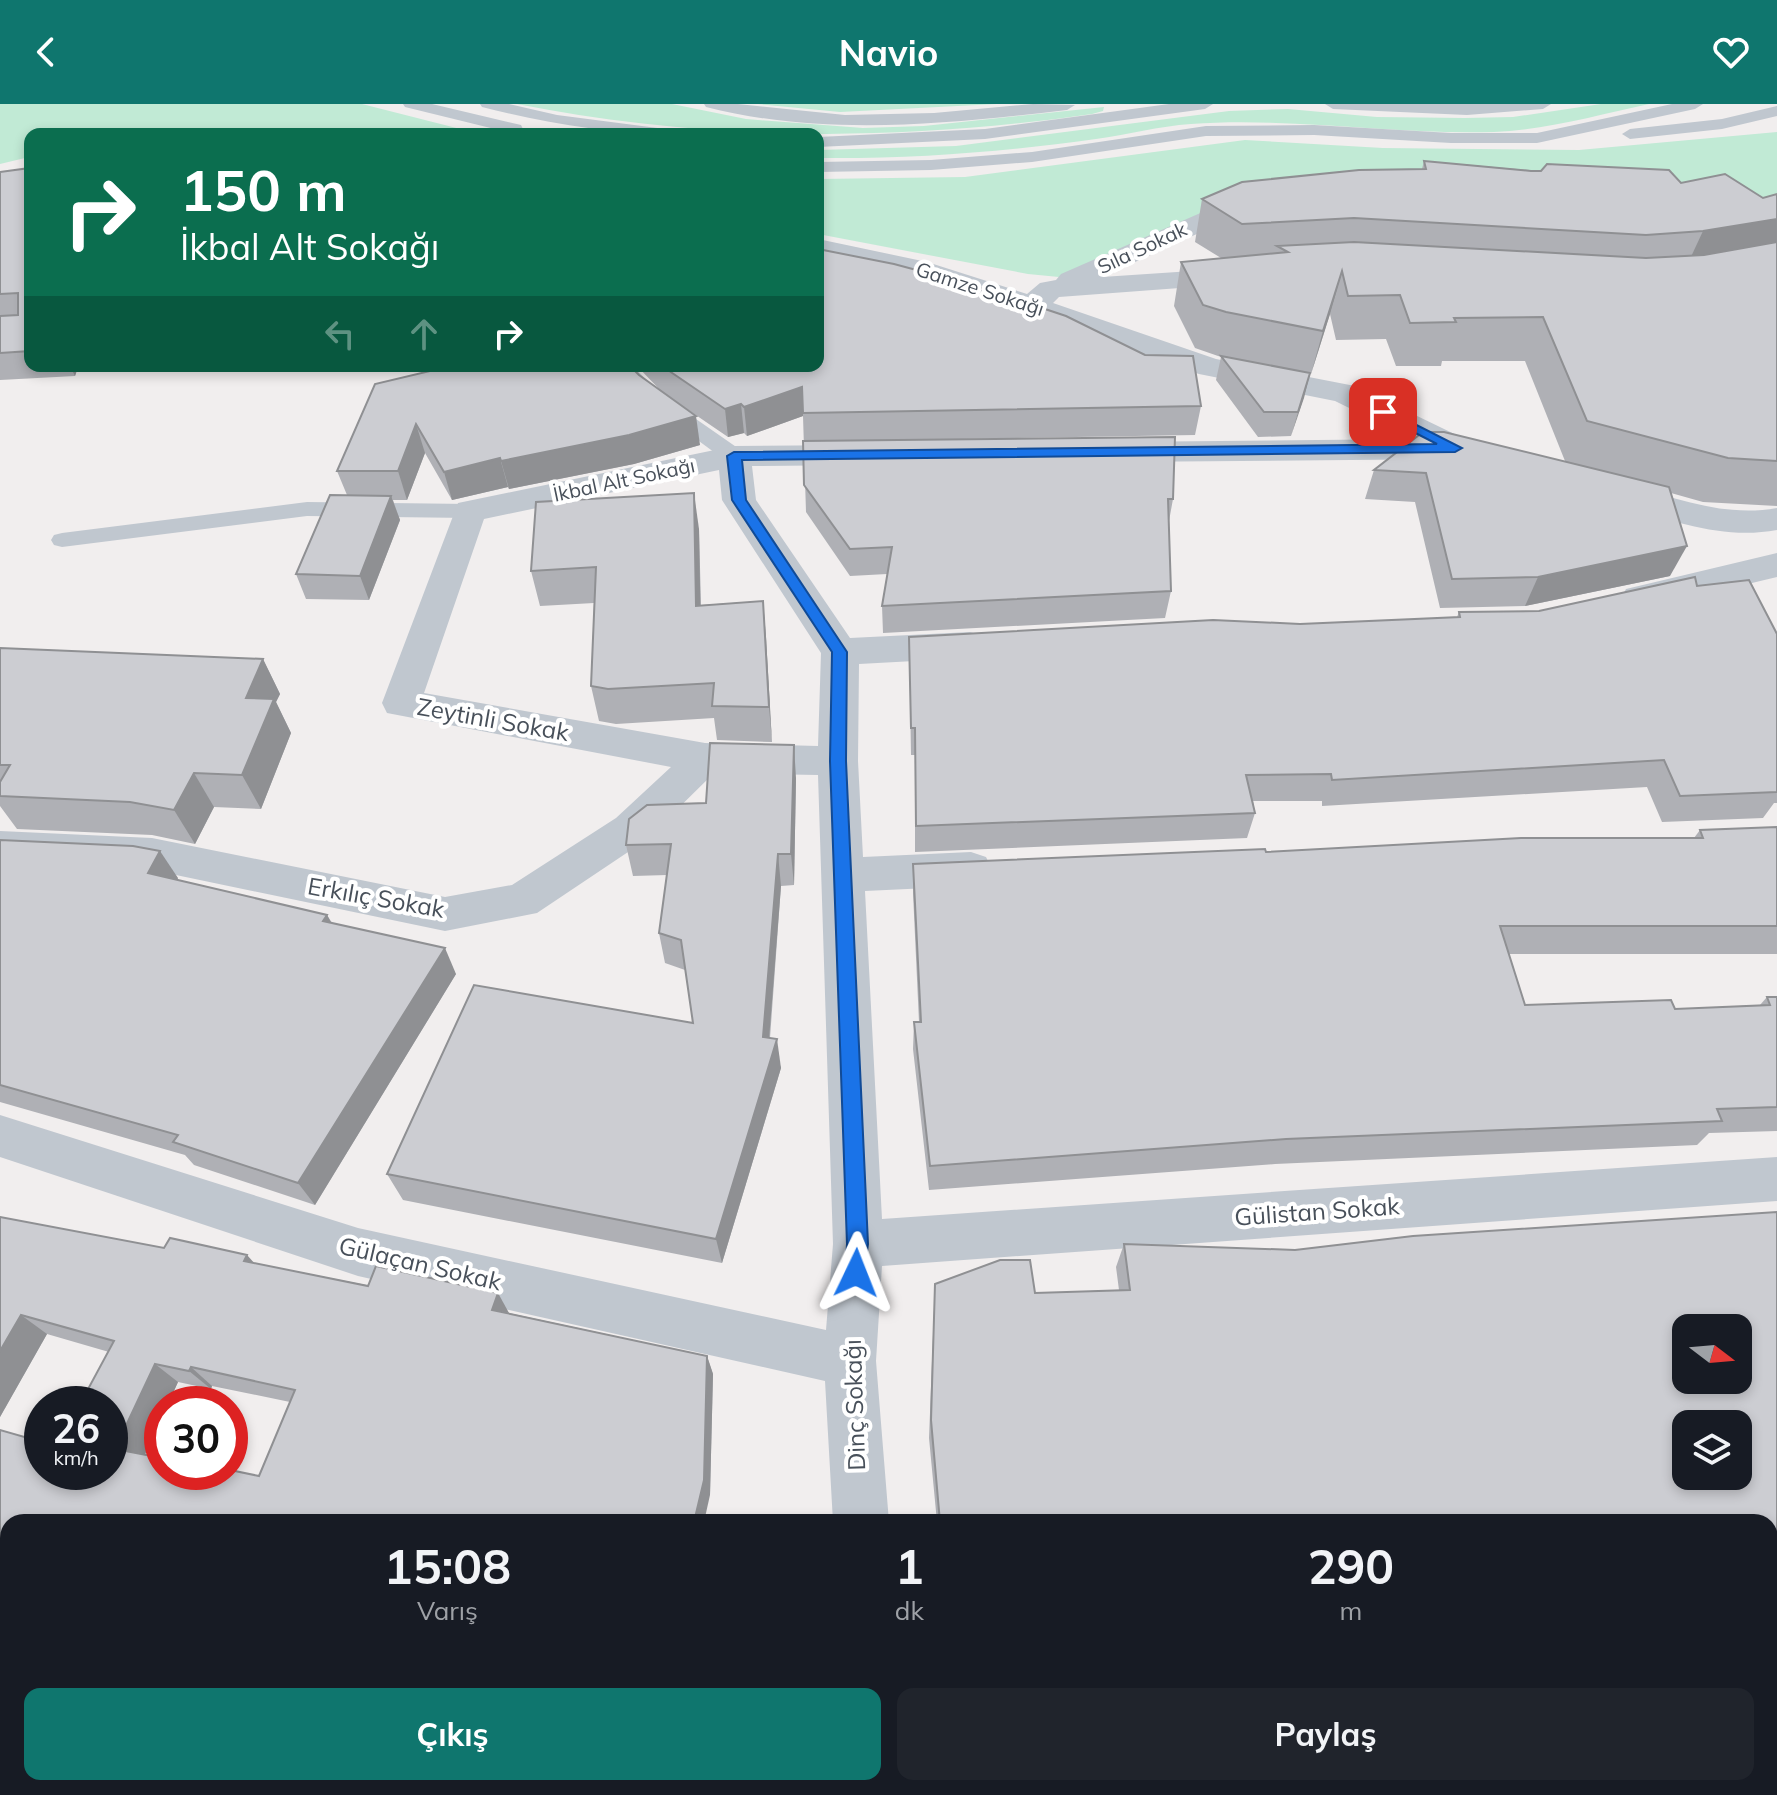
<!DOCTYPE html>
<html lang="tr">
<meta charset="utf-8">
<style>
:root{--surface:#171b24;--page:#20242c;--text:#f1f3f6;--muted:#9ea1a6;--accent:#0f766e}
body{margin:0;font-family:Mulish,sans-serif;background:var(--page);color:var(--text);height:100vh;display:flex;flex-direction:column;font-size:30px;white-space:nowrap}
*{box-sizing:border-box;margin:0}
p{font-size:26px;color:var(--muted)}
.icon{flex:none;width:44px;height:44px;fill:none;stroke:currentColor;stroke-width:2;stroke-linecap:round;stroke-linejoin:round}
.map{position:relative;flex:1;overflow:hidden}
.drawer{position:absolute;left:0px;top:1410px;width:1778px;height:282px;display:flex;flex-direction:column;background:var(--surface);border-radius:24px 24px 0 0;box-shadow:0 4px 12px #0003}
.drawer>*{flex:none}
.top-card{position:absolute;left:24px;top:24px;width:800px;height:244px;border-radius:16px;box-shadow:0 4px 12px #0003;background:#0b6e4f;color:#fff;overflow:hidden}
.needle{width:52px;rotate:106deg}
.controls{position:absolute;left:1672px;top:1210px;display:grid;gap:16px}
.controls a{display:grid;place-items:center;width:80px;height:80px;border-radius:16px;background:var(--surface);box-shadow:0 4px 12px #0003;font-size:40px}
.speed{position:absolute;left:24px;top:1282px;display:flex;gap:16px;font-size:40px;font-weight:700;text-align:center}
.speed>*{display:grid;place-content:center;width:104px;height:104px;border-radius:50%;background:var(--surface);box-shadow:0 4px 12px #0003;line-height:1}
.speed small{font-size:20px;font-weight:400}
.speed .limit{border:12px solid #d22;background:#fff;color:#111}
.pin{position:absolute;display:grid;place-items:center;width:68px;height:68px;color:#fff;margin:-34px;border-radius:16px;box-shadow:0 4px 12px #0006}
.me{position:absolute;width:88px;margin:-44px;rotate:2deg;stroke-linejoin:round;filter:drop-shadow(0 0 6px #0008)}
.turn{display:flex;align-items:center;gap:28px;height:168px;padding:0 24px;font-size:36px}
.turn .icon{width:104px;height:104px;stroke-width:2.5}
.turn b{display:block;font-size:56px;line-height:68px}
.lanes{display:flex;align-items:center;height:76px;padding:0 24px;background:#0003;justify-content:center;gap:40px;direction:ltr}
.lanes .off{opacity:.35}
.eta{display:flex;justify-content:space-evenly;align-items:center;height:136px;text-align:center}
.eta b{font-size:48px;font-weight:700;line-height:56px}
.primary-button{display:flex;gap:16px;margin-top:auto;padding:16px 24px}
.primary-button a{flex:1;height:92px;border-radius:16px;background:var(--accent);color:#fff;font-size:32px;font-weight:700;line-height:92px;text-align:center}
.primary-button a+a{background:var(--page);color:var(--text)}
header{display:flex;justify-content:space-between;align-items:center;height:104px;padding:0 24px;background:var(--accent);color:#fff;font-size:36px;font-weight:700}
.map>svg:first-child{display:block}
.green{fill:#c1ead5}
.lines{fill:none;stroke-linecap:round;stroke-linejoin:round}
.service{fill:#c0c7cf;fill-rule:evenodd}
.minor{fill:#c0c7cf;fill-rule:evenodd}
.wall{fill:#afb0b5;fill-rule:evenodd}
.shaded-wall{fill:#8f9093}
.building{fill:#cccdd2;stroke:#8f9093;stroke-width:2;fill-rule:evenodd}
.route{fill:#1a73e8;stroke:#114b97;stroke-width:2}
.labels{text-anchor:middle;stroke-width:8;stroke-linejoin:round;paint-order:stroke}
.far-street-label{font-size:20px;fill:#48505a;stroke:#fff}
.street-label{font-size:24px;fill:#48505a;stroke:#fff}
</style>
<header><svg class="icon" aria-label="back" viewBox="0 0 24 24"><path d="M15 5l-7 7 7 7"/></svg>Navio<svg class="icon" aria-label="heart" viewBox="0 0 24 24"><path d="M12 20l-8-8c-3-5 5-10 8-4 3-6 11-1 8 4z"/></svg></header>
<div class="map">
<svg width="1777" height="1691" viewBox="0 0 1777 1691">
<rect width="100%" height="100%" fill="#f1eeee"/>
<g class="green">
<polygon points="0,0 362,0 480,30 30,30 30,68 25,54 0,60"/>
<path d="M517,0H672L746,15L863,24L924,22L1104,3L1103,7L1092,10C899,38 709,38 517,0Z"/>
<polygon points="758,0 997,0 840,8"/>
<path d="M1601,0H1649C1598,11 1546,26 1494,28C1393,31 1292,13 1191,20C1159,22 1127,31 1096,35C1003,48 912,55 818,54V46L956,42L1229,7L1288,5L1377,13L1465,14L1513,13Z"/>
<polygon points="1777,28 1777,120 1275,82 1059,173 1028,170 818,130 818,75 965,73 1245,36 1383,44 1579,46"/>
</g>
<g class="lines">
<g class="service">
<polygon points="403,0 432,0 521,21 523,25 515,30 405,3"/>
<path d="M480,0H509L557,11L665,25L673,30C608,30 546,19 482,3Z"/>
<path d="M704,0H738L845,11L934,9L1033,0L1075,1L1067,6C948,20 824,33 706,3Z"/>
<polygon points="1169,0 1213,0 1205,5 985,35 818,43 818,33 985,25"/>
<polygon points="1325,0 1551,0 1543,5 1467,11 1333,5"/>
<polygon points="1672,0 1703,0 1695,5 1537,39 1451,39 1314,31 1206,32 1032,58 931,66 818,68 818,58 931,56 1032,48 1206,22 1314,21 1451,29 1537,29"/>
<polygon points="1777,2 1777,12 1722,25 1630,35 1622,30 1630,25 1722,15"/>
<polygon points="612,262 633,262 660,290 742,347 745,352 742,357 726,357 646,298"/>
<polygon points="307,398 470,400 478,402 481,407 478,412 470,414 307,412 62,443 54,441 51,436 54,431 62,429"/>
</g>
<g class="minor">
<polygon points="1253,86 1263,88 1267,94 1263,100 1102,173 1237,164 1247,167 1252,173 1247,179 1059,193 1053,199 1216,255 1355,282 1471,338 1476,345 1471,352 1459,355 1116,358 1104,355 1099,348 1104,341 1116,338 1412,335 1335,297 1199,270 1083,231 960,185 912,172 818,153 818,135 927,158 1027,190 1040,179 1056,176 1061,170"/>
<path d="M863,341L875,344L880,351L875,358L863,361L752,362L756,396L850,534L970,528L983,532L989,541L983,550L970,554L859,560L858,657L863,753L971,748L986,753L992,765L986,777L971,782L865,787L882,1115L1777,1053V1097L882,1162L876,1257L889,1418H833L825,1277L358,1172L0,1053V1011L358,1124L826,1226L833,1140L818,671L714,669L646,736L537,809L445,827L152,766L0,759V727L152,734L445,793L512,781L616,714L671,663L387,609L382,599L458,399L734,342ZM719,366L722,396L821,549L818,642L705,639L424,589L484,415Z"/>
<path d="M1618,378C1671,392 1721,414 1777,404V426C1718,437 1662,413 1606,397L1601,389L1606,381Z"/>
<polygon points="1777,449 1777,473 1639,506 1626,503 1621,494 1626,485"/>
<polygon points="0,1507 8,1508 8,1566 0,1565"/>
<rect x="1770" y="1525" width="7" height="60"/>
<polygon points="887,1684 952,1684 955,1691 890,1691"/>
</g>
</g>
<g class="wall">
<polygon points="1424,57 1681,79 1763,94 1777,90 1777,402 1703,398 1671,389 1670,472 1525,502 1440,504 1415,398 1365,395 1374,366 1565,357 1525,257 1442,257 1441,262 1396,262 1386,235 1336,236 1330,210 1311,270 1310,270 1291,332 1258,333 1216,276 1221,253 1195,244 1174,202 1181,158 1221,154 1195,138 1202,95 1422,65"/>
<polygon points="30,64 30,262 132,262 77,266 75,272 0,276 0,68"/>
<polygon points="451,262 700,341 634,360 509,385 508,383 452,396 425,349 407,396 393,396 400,416 369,496 306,495 296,470 347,391 337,367"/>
<polygon points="637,262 818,262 1201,302 1195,331 963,335 1173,395 1169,417 1171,487 1165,514 883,529 882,502 887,470 850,472 806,408 803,312 747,332 744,329 728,333 662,288"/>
<polygon points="699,425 701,501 763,497 772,638 717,636 714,614 616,620 599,617 591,582 594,499 540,502 531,467"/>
<polygon points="1697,482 1777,530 1777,699 1774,699 1763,714 1662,718 1647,683 1322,702 1322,697 1253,697 1255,709 1247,734 915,748 915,651 911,651 909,533 1300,520 1457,513 1459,508 1539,507"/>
<polygon points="0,544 263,555 280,590 276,598 291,629 261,705 214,703 195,740 152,731 17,725 0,702"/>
<polygon points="796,674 794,781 781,782 770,934 781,964 722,1159 403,1096 387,1070 693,919 685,866 665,859 659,829 667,771 633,772 626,741 706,699"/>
<polygon points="1777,723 1777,850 1508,850 1525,901 1675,905 1760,901 1767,893 1777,893 1777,1027 1709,1029 1697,1041 1275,1060 929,1086 913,945 914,918 919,918 913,789 913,760 1694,734 1700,726"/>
<polygon points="0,736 178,774 177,776 327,811 332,819 456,870 315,1101 194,1061 185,1051 0,998"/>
<polygon points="1777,1108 1777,1478 1770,1479 1770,1418 937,1418 929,1334 935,1180 1035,1189 1119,1186 1116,1163 1124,1140 1295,1146"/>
<path d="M0,1113L164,1144L254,1159L509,1209L707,1252L713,1270L710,1391L8,1418V1447L3,1444L4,1441L0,1440V1326L110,1368L109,1248L47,1230L0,1313ZM178,1278L211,1285L212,1282L290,1298L259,1372L145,1351L162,1313V1300H168Z"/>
</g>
<g class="shaded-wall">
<polygon points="1777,115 1777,155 1683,170 1703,127"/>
<polygon points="1342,167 1330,210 1311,270 1323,227"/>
<polygon points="70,262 75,262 77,266 75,272"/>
<polygon points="211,262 243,262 214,267"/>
<polygon points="1310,269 1304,294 1291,332 1298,308"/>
<polygon points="802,283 803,312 747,332 744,303"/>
<polygon points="741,300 744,329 728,333 725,305"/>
<polygon points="696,312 700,341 634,360 509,385 501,357"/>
<polygon points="416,320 425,349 407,396 398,367"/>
<polygon points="500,354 508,383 452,396 444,368"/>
<polygon points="694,389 699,425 701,537 696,502"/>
<polygon points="391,392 400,416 369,496 360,472"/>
<polygon points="1687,442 1670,472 1525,502 1538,473"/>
<polygon points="763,497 766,533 772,638 769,603"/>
<polygon points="263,555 280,590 276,598 291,629 261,705 242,671 246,594"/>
<polygon points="794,641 796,674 794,781 791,750"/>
<polygon points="194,669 214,703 195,740 174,706"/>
<polygon points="160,747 178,774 166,796 148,769"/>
<polygon points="778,750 781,782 767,961 763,933"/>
<polygon points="327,811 342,838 323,817"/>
<polygon points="445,844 456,870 315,1101 298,1079"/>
<polygon points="777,935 781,964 722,1159 716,1135"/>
<polygon points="247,1151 266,1172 244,1157"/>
<polygon points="498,1189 509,1209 492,1206"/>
<polygon points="21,1211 47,1230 0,1313 0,1247"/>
<polygon points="707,1252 713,1270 710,1391 704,1418 694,1418"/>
<polygon points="155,1260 178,1278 168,1300 162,1300 162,1313 140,1361 115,1345"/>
<polygon points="191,1263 212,1282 211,1285 189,1267"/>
</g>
<g class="building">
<polygon points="1424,57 1531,67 1541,67 1547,60 1669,66 1681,79 1725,70 1763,94 1777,90 1777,115 1703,127 1646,131 1354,114 1242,120 1202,95 1242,78 1359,66 1426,65"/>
<polygon points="30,64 30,247 0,249 0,212 18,211 18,189 0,190 0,68"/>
<polygon points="1354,138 1646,154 1704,151 1777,138 1777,357 1728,354 1587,317 1543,213 1454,214 1456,218 1410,219 1400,191 1348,192 1342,167 1323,227 1226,208 1203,201 1181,158 1288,148 1277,142"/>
<polygon points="818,145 894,160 976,182 1066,212 1145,251 1193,252 1201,302 803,309 802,283 744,303 741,300 725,305 662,262 818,262"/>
<polygon points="1221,252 1310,269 1298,308 1264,308"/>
<polygon points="451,262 630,262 639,271 696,312 629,331 501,357 500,354 444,368 416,320 398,367 337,367 375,280"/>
<polygon points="1423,328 1444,328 1669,383 1687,442 1538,473 1452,475 1426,369 1374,366"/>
<polygon points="1175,333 1173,395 1168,395 1171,487 882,502 892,443 850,445 804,381 803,337"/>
<polygon points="694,389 696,502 763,497 769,603 712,602 714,579 608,585 591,582 596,463 531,467 536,398"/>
<polygon points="330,391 391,392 360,472 296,470"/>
<polygon points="1695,473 1697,482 1749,476 1777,530 1777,688 1680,692 1664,656 1332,676 1331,670 1246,671 1255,709 916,722 915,624 911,624 909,533 1213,516 1300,520 1460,513 1459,508 1539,507"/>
<polygon points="0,544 263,555 246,594 274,595 242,671 194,669 174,706 130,698 0,692 0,678 10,661 0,661"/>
<polygon points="710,639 794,641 791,750 778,750 763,933 777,935 716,1135 387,1070 474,881 693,919 681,836 659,829 671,740 626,741 629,715 647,701 706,699"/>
<polygon points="1777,723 1777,822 1500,822 1525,901 1671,896 1675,905 1770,901 1767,893 1777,893 1777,1003 1717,1005 1722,1017 1286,1035 930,1062 914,918 921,918 913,760 1265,745 1266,748 1521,734 1703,734 1700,726"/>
<polygon points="0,736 133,742 160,747 148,769 327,811 323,817 445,844 298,1079 173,1038 178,1031 0,981"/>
<path d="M1777,1108V1466L1770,1467V1418H940L931,1316L935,1180L1000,1156H1030L1035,1189L1130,1186L1124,1140L1295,1146L1413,1132ZM1686,1224H1738V1276H1686ZM1686,1320H1738V1372H1686Z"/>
<path d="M0,1113L164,1144L170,1134L247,1151L244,1157L368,1182L376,1162L498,1189L492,1206L707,1252L704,1376L694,1418H8V1445L3,1444L7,1435L0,1433V1326L42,1338V1368H110V1300H80L114,1237L21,1211L0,1247ZM155,1260L189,1267L191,1263L295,1286L259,1372L230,1366V1368H162V1354L115,1345Z"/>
<polygon points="0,1684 41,1691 0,1691"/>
<polygon points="115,1684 264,1684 318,1691 112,1691"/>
</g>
<polygon class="route" points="1383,304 1462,344 1455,348 742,356 746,396 847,548 846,657 868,1140 863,1176 856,1179 848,1176 845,1169 847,1140 830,657 832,548 732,396 727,352 734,348 1437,340 1378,310 1376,308"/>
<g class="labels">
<g class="far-street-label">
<text transform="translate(1142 144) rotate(-25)" y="7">Sıla Sokak</text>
<text transform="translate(980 185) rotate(18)" y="7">Gamze Sokağı</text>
<text transform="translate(624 376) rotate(-12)" y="7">İkbal Alt Sokağı</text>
</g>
<g class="street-label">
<text transform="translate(493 616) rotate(10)" y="8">Zeytinli Sokak</text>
<text transform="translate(376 794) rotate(10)" y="8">Erkılıç Sokak</text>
<text transform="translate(1317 1108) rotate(-4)" y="8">Gülistan Sokak</text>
<text transform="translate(420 1160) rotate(13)" y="8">Gülaçan Sokak</text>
<text transform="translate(855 1301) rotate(-92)" y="8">Dinç Sokağı</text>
</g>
</g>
</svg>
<div class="controls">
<a><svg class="needle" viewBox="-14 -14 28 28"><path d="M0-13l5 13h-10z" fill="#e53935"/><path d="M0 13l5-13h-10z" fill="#9ea1a6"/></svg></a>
<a><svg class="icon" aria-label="layers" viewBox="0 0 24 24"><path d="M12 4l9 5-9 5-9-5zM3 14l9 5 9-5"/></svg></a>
</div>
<div class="speed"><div>26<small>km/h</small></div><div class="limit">30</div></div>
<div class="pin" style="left:1383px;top:308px;background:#d93025"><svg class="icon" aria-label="arrive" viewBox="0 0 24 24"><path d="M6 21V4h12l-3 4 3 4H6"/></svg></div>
<svg class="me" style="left:856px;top:1169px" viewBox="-20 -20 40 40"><path d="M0-17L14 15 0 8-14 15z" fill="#1a73e8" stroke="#fff" stroke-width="4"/></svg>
<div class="top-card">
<div class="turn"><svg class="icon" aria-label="right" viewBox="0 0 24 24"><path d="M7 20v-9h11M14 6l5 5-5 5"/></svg><div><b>150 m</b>İkbal Alt Sokağı</div></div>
<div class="lanes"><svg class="icon off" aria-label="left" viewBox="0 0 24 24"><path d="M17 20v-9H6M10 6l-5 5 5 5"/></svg><svg class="icon off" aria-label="ahead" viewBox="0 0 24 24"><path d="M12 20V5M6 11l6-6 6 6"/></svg><svg class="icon" aria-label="right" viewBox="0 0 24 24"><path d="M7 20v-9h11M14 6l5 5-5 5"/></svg></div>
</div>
<section class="drawer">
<div class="eta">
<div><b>15:08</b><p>Varış</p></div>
<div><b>1</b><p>dk</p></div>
<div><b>290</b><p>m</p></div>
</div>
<div class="primary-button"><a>Çıkış</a><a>Paylaş</a></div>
</section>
</div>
